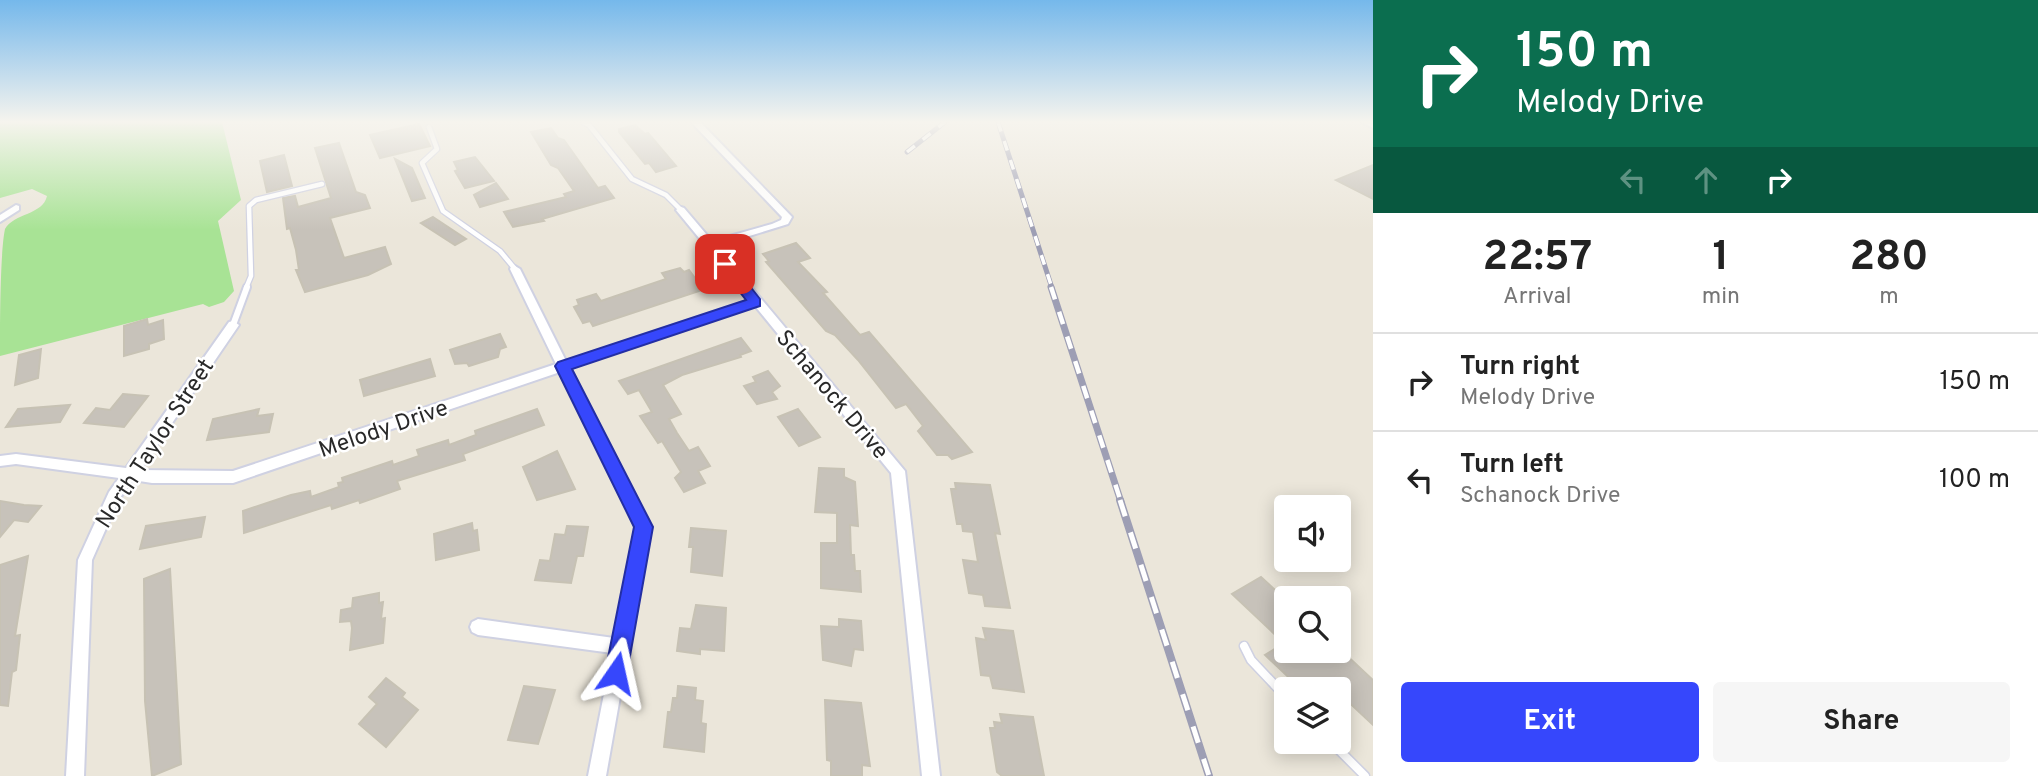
<!DOCTYPE html>
<style>
:root{--surface:#fff;--page:#f6f6f6;--text:#222;--muted:#767676;--line:#e0e0e0;--accent:#3647fc}
body{margin:0;font-family:Overpass,sans-serif;background:var(--page);color:var(--text);height:100vh;display:flex;flex-direction:column;font-size:26px;white-space:nowrap}
*{box-sizing:border-box;margin:0}
p{font-size:23px;color:var(--muted)}
.icon{flex:none;width:38px;height:38px;fill:none;stroke:currentColor;stroke-width:2;stroke-linecap:round;stroke-linejoin:round}
.map{position:relative;flex:1;overflow:hidden}
.drawer{display:flex;flex-direction:column;background:var(--surface);width:665px}
.drawer>*{flex:none}
.banner{background:#0b6e4f;color:#fff;overflow:hidden}
.fabs{position:absolute;left:1274px;top:495px;display:grid;gap:14px}
.fabs a{display:grid;place-items:center;width:77px;height:77px;border-radius:7px;background:var(--surface);box-shadow:0 4px 18px #0003;font-size:35px}
.pin{position:absolute;display:grid;place-items:center;width:60px;height:60px;color:#fff;margin:-30px;border-radius:14px;box-shadow:0 4px 10px #0006}
.me{position:absolute;width:77px;margin:-38px;rotate:11deg;stroke-linejoin:round;filter:drop-shadow(0 0 5px #0008)}
.turn{display:flex;align-items:center;gap:24px;height:147px;padding:0 28px;font-size:32px}
.turn .icon{width:91px;height:91px;stroke-width:2.5}
.turn b{display:block;font-size:49px;line-height:60px}
.lanes{display:flex;align-items:center;height:66px;padding:0 28px;background:#0003;justify-content:center;gap:35px;direction:ltr}
.lanes .off{opacity:.35}
.eta{display:flex;justify-content:space-evenly;align-items:center;height:119px;text-align:center}
.eta b{font-size:42px;font-weight:700;line-height:49px}
.button{display:flex;gap:14px;margin-top:auto;padding:14px 28px}
.button a{flex:1;height:80px;border-radius:7px;background:var(--accent);color:#fff;font-size:28px;font-weight:700;line-height:80px;text-align:center}
.button a+a{background:var(--page);color:var(--text)}
ul{padding:0;list-style:none}
li{display:flex;align-items:center;gap:21px;height:98px;padding:0 28px;border-top:2px solid var(--line)}
li div{flex:1}
li b{display:block;font-size:26px}
li em{font-style:normal}
main{display:flex;flex:1;min-height:0}
.map>svg:first-child{display:block}
.green{fill:#a8e395}
.building{fill:#c7c2ba;stroke:#c7c2b4;stroke-width:2}
.lines{fill:none;stroke-linecap:round;stroke-linejoin:round}
.lane-far2-casing{stroke:#cfd1e2;stroke-width:7}
.lane-far1-casing{stroke:#cfd1e2;stroke-width:10}
.lane-casing{stroke:#cfd1e2;stroke-width:11}
.street-casing{stroke:#cfd1e2;stroke-width:4}
.lane-far2{stroke:#fff;stroke-width:4.5}
.lane-far1{stroke:#fff;stroke-width:6}
.lane{stroke:#fff;stroke-width:8}
.street{fill:#fff;fill-rule:evenodd}
.rail-far2-casing{stroke:#9d9eb4;stroke-width:5}
.rail-far1-casing{stroke:#9d9eb4;stroke-width:7}
.rail-casing{stroke:#9d9eb4;stroke-width:8}
.rail-far2{stroke:#fff;stroke-width:3.5;stroke-dasharray:10;stroke-linecap:butt}
.rail-far1{stroke:#fff;stroke-width:4.5;stroke-dasharray:13;stroke-linecap:butt}
.rail{stroke:#fff;stroke-width:5;stroke-dasharray:17;stroke-linecap:butt}
.route{fill:#3647fc;stroke:#232ea4;stroke-width:2}
.labels{text-anchor:middle;stroke-width:5;stroke-linejoin:round;paint-order:stroke}
.street-label{font-size:23px;fill:#292929;stroke:#fff}
</style>
<main>
<div class="map">
<svg width="1373" height="776" viewBox="0 0 1373 776">
<rect width="100%" height="100%" fill="#ebe6da"/>
<path class="green" d="M0,122H222L241,200L218,221L234,291L224,302L209,307L203,304L0,356C0,327 0,253 5,229C14,213 43,215 47,196L32,189L0,198Z"/>
<g class="building">
<polygon points="419,124 430,146 380,158 370,135"/>
<polygon points="635,125 645,134 648,133 676,166 656,172 649,163 645,164 619,132 619,129"/>
<polygon points="551,128 558,138 564,140 598,188 605,186 614,198 542,219 544,221 513,227 504,212 566,197 564,194 574,191 558,168 551,165 531,132"/>
<polygon points="339,143 356,192 365,195 370,208 330,218 344,258 385,247 391,264 368,275 305,292 296,270 299,270 296,250 290,228 287,229 283,198 295,196 298,207 331,198 315,148"/>
<polygon points="284,155 292,186 267,192 260,161"/>
<polygon points="475,157 494,181 465,188 455,171 458,170 454,162"/>
<polygon points="395,159 412,168 425,198 412,201"/>
<polygon points="1373,165 1373,199 1336,180"/>
<polygon points="496,183 508,199 480,207 474,195"/>
<polygon points="433,217 466,239 455,245 421,223"/>
<polygon points="796,243 810,258 798,262 827,292 823,293 860,335 869,332 972,452 952,459 948,455 937,455 918,431 923,426 906,404 896,408 858,360 835,335 826,331 766,262 769,261 763,254"/>
<polygon points="680,268 684,272 689,270 700,285 695,286 699,291 593,326 590,321 583,323 574,307 579,305 577,300 596,294 601,301 666,279 662,273"/>
<polygon points="147,319 148,325 163,320 164,339 149,344 149,349 124,356 124,326"/>
<polygon points="500,334 506,347 500,349 498,357 469,366 467,363 455,364 450,350"/>
<polygon points="741,338 751,351 740,355 741,357 682,375 663,385 681,414 669,419 677,433 689,451 698,447 710,466 698,471 705,483 684,492 675,478 681,472 662,441 658,443 640,416 652,412 639,390 628,394 619,381"/>
<polygon points="41,349 38,378 15,385 19,355"/>
<polygon points="430,359 435,376 364,396 360,380"/>
<polygon points="768,371 780,386 772,392 777,399 757,404 744,386 756,382 753,377"/>
<polygon points="123,394 148,396 124,427 84,423 96,408 110,410"/>
<polygon points="70,405 60,422 6,427 18,409"/>
<polygon points="259,409 257,416 273,414 269,432 207,440 213,419"/>
<polygon points="537,409 544,425 463,454 465,460 397,481 400,489 360,503 359,500 332,509 331,505 244,533 243,511 291,495 310,491 311,497 339,487 338,483 343,482 342,478 392,461 393,465 419,456 417,450 448,440 449,445 476,435 475,431"/>
<polygon points="798,409 820,437 799,446 778,417"/>
<polygon points="557,451 575,489 537,500 523,467"/>
<polygon points="819,468 844,469 844,477 855,482 858,526 850,525 851,555 854,555 855,571 860,571 861,592 821,588 821,543 837,543 837,513 815,512"/>
<polygon points="955,483 990,485 1000,534 995,533 1010,608 985,606 983,595 969,593 963,560 978,562 973,532 963,531 962,524 957,524 951,489 956,489"/>
<polygon points="0,501 24,505 41,506 28,522 14,520 0,537"/>
<polygon points="205,517 201,537 140,549 146,526"/>
<polygon points="472,523 473,531 477,530 479,550 436,560 434,534"/>
<polygon points="567,526 588,527 583,556 577,556 571,583 535,580 540,560 550,561 555,534 565,535"/>
<polygon points="691,528 726,531 722,576 691,572 693,547 689,547"/>
<polygon points="28,556 15,636 20,635 16,670 12,672 8,706 0,705 0,565"/>
<polygon points="170,569 181,764 152,776 145,701 144,579"/>
<polygon points="1261,577 1286,600 1286,651 1342,651 1373,680 1373,725 1339,693 1339,690 1323,678 1302,690 1265,655 1284,643 1232,594"/>
<polygon points="379,593 379,603 383,602 381,619 385,618 383,643 350,650 352,628 351,621 340,622 341,610 352,608 353,598"/>
<polygon points="696,605 726,608 724,651 700,649 700,654 677,651 680,628 691,629"/>
<polygon points="839,619 861,621 863,650 854,649 851,666 823,660 821,626 839,627"/>
<polygon points="983,628 1013,631 1024,692 993,688 990,676 981,675 976,638 986,640"/>
<polygon points="386,678 405,693 402,697 418,710 386,747 359,724 377,704 369,697"/>
<polygon points="524,686 555,690 538,744 508,740"/>
<polygon points="678,686 696,688 695,700 703,701 701,723 706,724 704,752 664,747 668,712 671,712 673,698 677,698"/>
<polygon points="825,700 861,703 870,766 862,765 862,776 831,776 831,761 827,760"/>
<polygon points="1000,714 1033,717 1044,776 1002,776 997,772 990,728 995,728 994,722 1002,723"/>
</g>
<g class="lines">
<defs>
<g id="lane-far2">
<polyline points="583,122 589,125 632,179 666,195 681,210"/>
<polyline points="429,127 437,149 422,163 443,211 500,251 515,269"/>
<polyline points="246,288 251,276 249,206 256,200 322,184"/>
</g>
<polyline id="lane-far1" points="233,325 247,287"/>
<g id="lane">
<polyline points="1244,646 1251,660 1286,697"/>
<polyline points="1331,742 1365,776"/>
</g>
<g id="street">
<polygon points="691,122 700,122 792,217 788,224 717,246 905,471 940,776 922,776 891,473 755,306 570,368 650,527 606,776 588,776 612,653 478,635 472,632 470,627 472,622 478,619 614,638 636,527 560,372 233,483 152,483 133,480 119,499 92,560 84,776 66,776 78,560 109,492 119,478 16,464 0,466 0,456 16,454 126,468 229,322 233,321 239,325 237,328 140,470 233,471 556,364 510,269 511,267 515,266 520,269 566,361 750,300 676,210 681,207 684,208 712,241 772,224 781,220 782,217"/>
<polygon points="1362,122 1373,122 1373,128"/>
<polygon points="16,205 19,206 19,210 0,222 0,215"/>
</g>
</defs>
<use href="#lane-far2" class="lane-far2-casing"/>
<use href="#lane-far1" class="lane-far1-casing"/>
<use href="#lane" class="lane-casing"/>
<use href="#street" class="street-casing"/>
<use href="#lane-far2" class="lane-far2"/>
<use href="#lane-far1" class="lane-far1"/>
<use href="#lane" class="lane"/>
<use href="#street" class="street"/>
<defs>
<g id="rail-far2">
<polyline points="998,122 1052,288"/>
<polyline points="907,152 945,122"/>
</g>
<polyline id="rail-far1" points="1051,287 1121,502"/>
<polyline id="rail" points="1120,500 1209,776"/>
</defs>
<use href="#rail-far2" class="rail-far2-casing"/>
<use href="#rail-far1" class="rail-far1-casing"/>
<use href="#rail" class="rail-casing"/>
<use href="#rail-far2" class="rail-far2"/>
<use href="#rail-far1" class="rail-far1"/>
<use href="#rail" class="rail"/>
</g>
<linearGradient id="sky" x2="0" y2="1"><stop stop-color="#75b8eb"/><stop offset="0.53" stop-color="#f6f4ee"/><stop offset="1" stop-color="#f6f4ee" stop-opacity="0"/></linearGradient>
<rect width="1373" height="230" fill="url(#sky)"/>
<polygon class="route" points="725,260 730,261 760,299 760,306 572,369 653,527 627,673 624,680 616,683 608,680 605,673 634,527 555,366 558,362 746,300 718,264"/>
<g class="labels">
<g class="street-label">
<text transform="translate(833 394) rotate(50)" y="8">Schanock Drive</text>
<text transform="translate(383 428) rotate(-19)" y="8">Melody Drive</text>
<text transform="translate(154 443) rotate(-57)" y="8">North Taylor Street</text>
</g>
</g>
</svg>
<div class="fabs">
<a><svg class="icon" aria-label="sound" viewBox="0 0 24 24"><path d="M4 9h4l5-4v14l-5-4H4zM17 9q2 3 0 6"/></svg></a>
<a><svg class="icon" aria-label="search" viewBox="0 0 24 24"><circle cx="10" cy="10" r="6"/><path d="M15 15l6 6"/></svg></a>
<a><svg class="icon" aria-label="layers" viewBox="0 0 24 24"><path d="M12 4l9 5-9 5-9-5zM3 14l9 5 9-5"/></svg></a>
</div>
<div class="pin" style="left:725px;top:264px;background:#d93025"><svg class="icon" aria-label="arrive" viewBox="0 0 24 24"><path d="M6 21V4h12l-3 4 3 4H6"/></svg></div>
<svg class="me" style="left:616px;top:673px" viewBox="-20 -20 40 40"><path d="M0-17L14 15 0 8-14 15z" fill="#3647fc" stroke="#fff" stroke-width="4"/></svg>
</div>
<section class="drawer">
<div class="banner">
<div class="turn"><svg class="icon" aria-label="right" viewBox="0 0 24 24"><path d="M7 20v-9h11M14 6l5 5-5 5"/></svg><div><b>150 m</b>Melody Drive</div></div>
<div class="lanes"><svg class="icon off" aria-label="left" viewBox="0 0 24 24"><path d="M17 20v-9H6M10 6l-5 5 5 5"/></svg><svg class="icon off" aria-label="ahead" viewBox="0 0 24 24"><path d="M12 20V5M6 11l6-6 6 6"/></svg><svg class="icon" aria-label="right" viewBox="0 0 24 24"><path d="M7 20v-9h11M14 6l5 5-5 5"/></svg></div>
</div>
<div class="eta">
<div><b>22:57</b><p>Arrival</p></div>
<div><b>1</b><p>min</p></div>
<div><b>280</b><p>m</p></div>
</div>
<ul>
<li><svg class="icon" aria-label="right" viewBox="0 0 24 24"><path d="M7 20v-9h11M14 6l5 5-5 5"/></svg><div><b>Turn right</b><p>Melody Drive</p></div><em>150 m</em></li>
<li><svg class="icon" aria-label="left" viewBox="0 0 24 24"><path d="M17 20v-9H6M10 6l-5 5 5 5"/></svg><div><b>Turn left</b><p>Schanock Drive</p></div><em>100 m</em></li>
</ul>
<div class="button"><a>Exit</a><a>Share</a></div>
</section>
</main>
